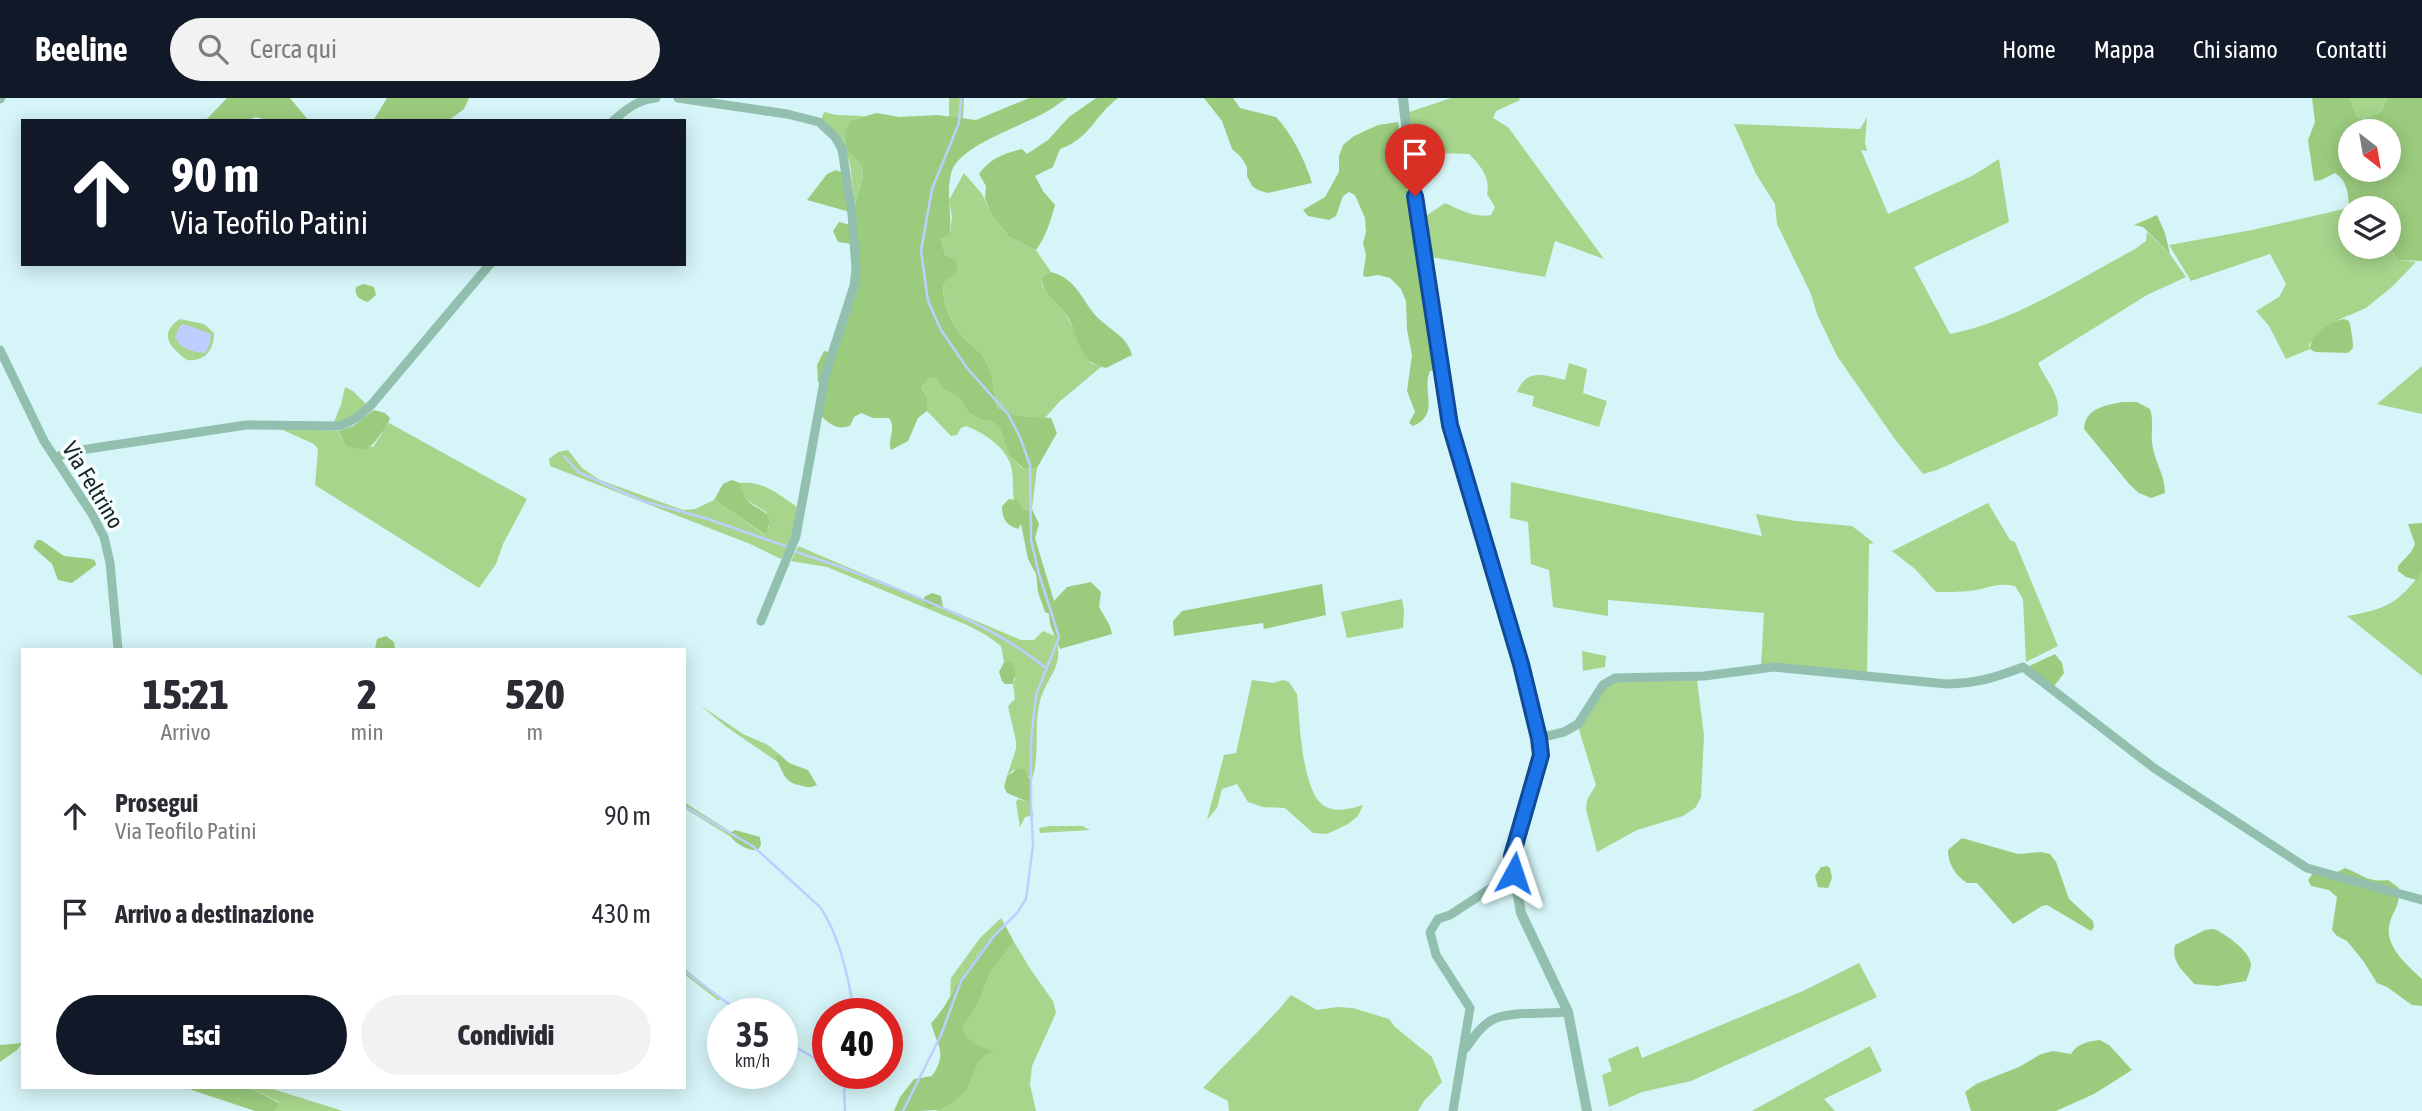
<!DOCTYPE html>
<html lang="it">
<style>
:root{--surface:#fff;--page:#f2f2f3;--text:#2b2b33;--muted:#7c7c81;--accent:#111827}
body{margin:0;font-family:"Asap Condensed",sans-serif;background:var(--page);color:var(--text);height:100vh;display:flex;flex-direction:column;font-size:26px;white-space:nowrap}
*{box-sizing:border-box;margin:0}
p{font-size:23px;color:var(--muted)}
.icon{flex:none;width:38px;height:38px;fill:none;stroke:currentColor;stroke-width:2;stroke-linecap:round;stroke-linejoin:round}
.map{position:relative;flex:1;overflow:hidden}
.sheet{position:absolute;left:21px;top:550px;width:665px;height:441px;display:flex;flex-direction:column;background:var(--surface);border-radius:0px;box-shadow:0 4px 18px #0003}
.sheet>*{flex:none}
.guide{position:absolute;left:21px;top:21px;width:665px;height:147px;border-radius:0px;box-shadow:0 4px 18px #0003;background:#111827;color:#fff;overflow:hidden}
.needle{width:46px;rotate:149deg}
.buttons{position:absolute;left:2338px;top:21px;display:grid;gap:14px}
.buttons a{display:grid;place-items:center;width:63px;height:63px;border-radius:50%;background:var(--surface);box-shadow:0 4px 18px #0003;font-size:35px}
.speed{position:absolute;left:707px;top:900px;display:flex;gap:14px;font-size:35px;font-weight:700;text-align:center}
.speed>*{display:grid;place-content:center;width:91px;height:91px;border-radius:50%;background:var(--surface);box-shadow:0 4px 18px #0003;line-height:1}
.speed small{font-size:18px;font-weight:400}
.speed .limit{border:10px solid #d22;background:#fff;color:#111}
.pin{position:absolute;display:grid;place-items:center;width:60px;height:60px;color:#fff;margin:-72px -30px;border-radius:50% 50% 50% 0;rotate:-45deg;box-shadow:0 0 7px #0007}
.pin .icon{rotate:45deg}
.me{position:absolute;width:77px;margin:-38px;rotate:5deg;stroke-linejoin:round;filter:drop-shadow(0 0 5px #0008)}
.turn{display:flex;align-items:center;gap:24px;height:147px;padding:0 35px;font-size:32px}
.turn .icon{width:91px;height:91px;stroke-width:2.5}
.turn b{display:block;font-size:49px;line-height:60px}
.eta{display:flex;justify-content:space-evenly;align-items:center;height:119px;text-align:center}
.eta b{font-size:42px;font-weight:800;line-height:49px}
.primary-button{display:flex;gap:14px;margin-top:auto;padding:14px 35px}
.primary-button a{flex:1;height:80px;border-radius:42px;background:var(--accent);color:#fff;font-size:28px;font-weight:800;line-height:80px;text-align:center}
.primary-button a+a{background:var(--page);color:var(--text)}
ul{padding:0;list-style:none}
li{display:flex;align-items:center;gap:21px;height:98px;padding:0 35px}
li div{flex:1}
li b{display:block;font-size:26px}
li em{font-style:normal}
header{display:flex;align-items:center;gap:42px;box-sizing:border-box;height:98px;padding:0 35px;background:var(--accent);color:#fff}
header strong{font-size:33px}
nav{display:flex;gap:38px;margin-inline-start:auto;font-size:24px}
.search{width:490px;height:63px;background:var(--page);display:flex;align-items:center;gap:18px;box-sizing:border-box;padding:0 24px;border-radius:38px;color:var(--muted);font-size:26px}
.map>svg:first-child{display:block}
.green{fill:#a7d58b;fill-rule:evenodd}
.forest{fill:#9bcc7e;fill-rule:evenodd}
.water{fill:#beceff}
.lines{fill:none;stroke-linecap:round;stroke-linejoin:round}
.stream{stroke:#beceff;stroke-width:2.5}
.minor{stroke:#93bfae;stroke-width:9}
.tertiary{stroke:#93bfae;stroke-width:10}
.route-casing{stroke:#114b97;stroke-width:18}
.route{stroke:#1a73e8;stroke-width:12}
.labels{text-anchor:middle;stroke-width:7;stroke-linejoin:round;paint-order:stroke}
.street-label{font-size:23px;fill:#182425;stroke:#f6fdfd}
</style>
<header>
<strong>Beeline</strong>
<div class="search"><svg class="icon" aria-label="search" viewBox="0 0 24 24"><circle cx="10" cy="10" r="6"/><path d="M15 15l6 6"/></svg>Cerca qui</div>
<nav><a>Home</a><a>Mappa</a><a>Chi siamo</a><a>Contatti</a></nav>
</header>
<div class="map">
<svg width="2422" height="1013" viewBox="0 0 2422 1013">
<rect width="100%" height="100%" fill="#d6f5f8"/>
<g class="green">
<polygon points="949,0 964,0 963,21 949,21"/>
<path d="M1451,0H1519L1520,2L1496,13L1493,20L1508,29L1604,161L1555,143L1545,179L1431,159L1423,120L1445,105C1460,112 1475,120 1491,117L1495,109L1487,96C1491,80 1480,67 1469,56L1436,55L1412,42L1409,14Z"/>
<polygon points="2350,0 2387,0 2382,13 2364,21 2357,19"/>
<polygon points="824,14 836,17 865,18 851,22 857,61 862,67 863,78 855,108 850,66 843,47 821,22"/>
<path d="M1867,19L1865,45L1867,53L1861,52L1888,116L1972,78L1999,61L2009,124L1914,169L1950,236C2013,224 2079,181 2135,151L2146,143L2147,134L2170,156L2186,179L2147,197L2038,265C2045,281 2063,300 2057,318L1937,372L1923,376L1894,340L1837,258L1817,216L1811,196L1777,126L1775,106L1756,76L1734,26L1860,31Z"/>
<path d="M964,75L982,96L992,117L1009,139L1036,152L1051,174L1041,179L1042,188L1048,197L1065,215L1091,265L1101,269L1059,304L1045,320L1019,318L997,310C994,293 993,271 981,256C978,252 973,249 969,245C955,232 940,204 944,185L954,177L955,161L945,157L941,139L950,136L952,119L949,102Z"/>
<polygon points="2348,110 2350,112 2350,149 2389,148 2398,162 2416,164 2393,188 2366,210 2338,222 2309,246 2310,251 2286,261 2269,228 2256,213 2279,199 2286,186 2270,156 2191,183 2169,147 2252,132"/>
<path d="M180,221L204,226L214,235C214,253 204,264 187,262C171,250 157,236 180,221ZM184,226L205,255L186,251L177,233Z"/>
<path d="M1569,265L1587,271L1583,295L1607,303L1599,329L1532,308L1534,298L1517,294C1526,270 1545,277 1565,282Z"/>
<polygon points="2422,268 2422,316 2377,306"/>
<path d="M938,280L943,291L958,299L970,316L982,322L991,323L1000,331L1009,358L1023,371L1037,370L1032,411L1023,412L1017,402H1014C1012,391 1014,378 1011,368C1005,348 984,335 966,328L961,330L957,337L951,338L927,313V300L921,289L929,281Z"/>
<polygon points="345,289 353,293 368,308 352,322 333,326 341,307"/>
<polygon points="389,325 527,401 503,446 496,466 479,490 315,387 318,351 314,346 276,329 338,333 342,341 373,349"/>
<path d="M568,352L582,370L600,382L683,412L695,411L714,402L765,437L769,429L766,414L744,400L740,385C764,382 780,398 800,411L789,447L781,461L750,446L550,368L549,361L558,354Z"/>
<polygon points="1511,384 1762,438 1756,416 1796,423 1852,428 1874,445 1869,446 1867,577 1761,568 1764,515 1608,502 1608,518 1553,509 1549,472 1531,466 1528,424 1510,420"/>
<path d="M1988,405L2010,442L2015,444L2058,548L2026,564L2023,501L2015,488C1996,484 1988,491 1970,493C1959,494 1947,494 1936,494L1915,471L1892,453Z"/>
<path d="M798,448L923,501L930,510L943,509L1021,542H1034L1043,533L1055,538C1066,567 1047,578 1040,603C1033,630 1041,659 1031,684L1029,678L1013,672L1007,678L1016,651V643L1008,608L1015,601L1013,586L1015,581L1008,563L1004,564L1001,548L986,537L967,527L827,469L791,463Z"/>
<path d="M2422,474V578L2347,518C2386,511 2397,506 2422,474Z"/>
<polygon points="1402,501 1404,512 1403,530 1347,540 1341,514"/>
<polygon points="1582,553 1606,558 1605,569 1583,573"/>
<path d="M1252,582L1273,585L1283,582L1289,584L1297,596C1300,622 1301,696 1326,709C1338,715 1352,710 1363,707L1358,718L1348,726L1327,736L1313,735L1285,710L1263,709L1248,704L1237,686L1222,691L1217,710L1207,722L1224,657L1236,655Z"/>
<polygon points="1697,582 1704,638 1701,699 1696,709 1683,718 1637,732 1597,754 1586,711 1587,702 1596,687 1579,632 1597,597 1613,583"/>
<polygon points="700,607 743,636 768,647 779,656 775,658 779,665 724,627"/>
<polygon points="1018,701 1028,704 1032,702 1031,709 1034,717 1025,719 1020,729 1016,704"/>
<polygon points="684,704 731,734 731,739 684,710"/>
<polygon points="1050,728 1082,728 1090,732 1040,735 1039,730"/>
<polygon points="1001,820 1004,825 978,855 950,898 951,880 980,840"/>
<path d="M1014,844L1031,872L1053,903L1056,915L1032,968L1030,986L1036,1013H936C945,1006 959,1003 965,994C975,980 973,957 993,954C981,947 968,946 962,931L979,904L990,875Z"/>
<polygon points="1859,865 1877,899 1691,983 1642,994 1609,1009 1602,977 1612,973 1608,961 1638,948 1642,960 1803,893"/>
<polygon points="684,870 716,896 720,900 719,903 684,876"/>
<path d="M1291,897L1317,912L1337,909L1353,910L1389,921L1395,929L1432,959L1442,984L1424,1003L1418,1013H1229L1228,1003L1203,990C1232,958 1264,930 1291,897Z"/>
<polygon points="1870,948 1882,973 1824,1001 1835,1013 1752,1013"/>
<polygon points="248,989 266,989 343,1013 275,1013 279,1004"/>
</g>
<g class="forest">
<polygon points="227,0 290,0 309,23 270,23 256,19 245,23 205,23"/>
<polygon points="387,0 469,0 464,11 448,23 373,23"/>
<path d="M1029,0H1067C1059,5 1052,11 1044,15C1020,29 956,49 951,76C946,96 952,116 950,136L941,140L945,157L955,161L958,171L954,177L944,185C940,205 955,232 969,245C973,249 978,252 981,256C993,271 994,292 997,310L1019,318L1051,320L1057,335L1037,370L1024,371L1009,358L1000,331L991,323L982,322L970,316L958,299L943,291L937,280L929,281L921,289L927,300V313L918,320L908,343L891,352C887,341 897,331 889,320H873L861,315L854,319L850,328C837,332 831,327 821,318L827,288L818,284L817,267L824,253L836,256L858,188L855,108L863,78L862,67L847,52L845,35L851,22L877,15L899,19L937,17L976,22Z"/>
<path d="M1096,0H1118C1093,19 1091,40 1060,51L1053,69L1035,78L1043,93L1055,107C1051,123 1045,140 1036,152L1009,139L992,117L985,101L986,88L979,76C991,60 1003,56 1022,51L1027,56L1048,42L1069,19Z"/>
<path d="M1204,0H1233L1240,10L1276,19C1292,36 1305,62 1312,85L1268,95L1258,92L1252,88L1247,78V69L1241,59L1232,51L1222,23Z"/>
<path d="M2312,0H2350L2357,19L2364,21L2382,13L2387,0H2422V163L2398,162L2389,148V110L2350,112C2347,98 2350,85 2335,75L2321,82L2314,83L2308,42L2315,24ZM2350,33H2389V72H2350Z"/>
<path d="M1398,24L1410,111L1437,272L1430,273C1421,293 1441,316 1413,328L1409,325L1415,314L1407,293L1412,257L1407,232L1406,203L1401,191L1390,180L1378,177L1365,179L1363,177L1366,157L1363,145L1366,134L1365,120L1355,97L1349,94L1343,98L1336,118L1329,122L1308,118L1303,112L1325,99L1339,74V58L1343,47L1354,38L1378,27Z"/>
<polygon points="836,72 843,75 850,114 807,102 827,76"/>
<polygon points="2157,117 2165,135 2170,156 2143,129 2134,127"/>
<polygon points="839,124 851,127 852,146 838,144 833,133"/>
<path d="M1051,174C1078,181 1082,204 1098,220C1111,233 1127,238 1132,257L1106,270C1098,268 1092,266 1087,260C1076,247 1075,228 1065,215C1055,202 1043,197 1041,179Z"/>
<path d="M364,186L374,189L376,197L368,204C360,202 354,198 356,189Z"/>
<path d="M2344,221L2349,223C2351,228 2353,244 2353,250L2348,255L2315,254L2310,251C2310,237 2330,223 2344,221Z"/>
<path d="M2123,304H2137L2150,311C2154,323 2151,333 2152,345C2154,363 2165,376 2165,395L2151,400L2139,395L2130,387L2084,331C2085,310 2106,307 2123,304Z"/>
<path d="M374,312L385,315L390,320C388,327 386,330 381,336C369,351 369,354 347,348L338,333L353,328Z"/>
<path d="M732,382L740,385C742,390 743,397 746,401C760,416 776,410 766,437L714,402L723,386Z"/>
<path d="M1009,401L1017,402L1024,412L1032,411L1039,426L1035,440L1054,503L1067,489L1091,484L1101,494L1099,509L1110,528L1112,536L1060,551L1050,526L1049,516L1045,514L1038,494L1036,476L1028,461L1021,426L1018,431C1006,427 1002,421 1002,408Z"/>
<polygon points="2422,425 2422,474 2416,482 2406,479 2398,473 2398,468 2411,454 2415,446 2408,426"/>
<polygon points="37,442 41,442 64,458 92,461 95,463 96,467 72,485 58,482 52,466 33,449"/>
<polygon points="1322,486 1326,517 1264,531 1263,525 1174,538 1173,523 1182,513"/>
<polygon points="932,495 941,498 943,509 930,510 925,506 924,499"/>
<polygon points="386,538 394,544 395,551 375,551 377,541"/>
<polygon points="2055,556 2062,565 2064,575 2052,591 2027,569"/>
<polygon points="1008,563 1012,564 1015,575 1013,586 1005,586 1002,583 999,574 1004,564"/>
<path d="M779,656L789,665L808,672L817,687C809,691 806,689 799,687C783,684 783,672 776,661L775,658Z"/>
<polygon points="1019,670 1025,672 1031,684 1032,702 1028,704 1007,695 1004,689 1007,678"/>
<path d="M735,732L760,739L761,747L758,752C750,754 736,746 731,739V734Z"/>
<path d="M1962,740L2018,756L2041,754L2050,756L2056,764L2069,801L2093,823L2094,829L2091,833L2047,807L2042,808L2013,826L1977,785H1967C1955,777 1948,766 1948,752Z"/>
<polygon points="1827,768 1830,770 1832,780 1828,790 1818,789 1815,778 1821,769"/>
<path d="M2345,770C2362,776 2367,785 2388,782L2399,790C2399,807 2397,807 2391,821C2381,846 2406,866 2422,881V908L2412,907L2387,889L2377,885L2364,864L2347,843L2337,838L2332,832L2337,799L2329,792L2311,788L2308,782L2313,775L2330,778Z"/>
<path d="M1004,825L1014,844L990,875L979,904L962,931C968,945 981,948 995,954C973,956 976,979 965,994C960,1001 946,1008 938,1012C927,1013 906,1013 894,1013L900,999L914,981L932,978C948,955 937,948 931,925C944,912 950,898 959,883C973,863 986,843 1004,825Z"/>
<path d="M2214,831C2225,836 2249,852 2251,866C2251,871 2248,878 2246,883L2217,888L2194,886C2184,873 2171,865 2175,847L2205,832Z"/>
<path d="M2100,942L2109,947L2132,972L2094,996L2056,1013H1971L1965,994L1976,986L2019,969L2041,956L2053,953L2071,956C2076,946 2089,943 2100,942Z"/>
<polygon points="22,945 17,952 0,964 0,947"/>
<polygon points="190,989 248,989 279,1005 275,1013 255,1013 192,992"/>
</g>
<path class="water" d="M184,226L211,236L210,246L205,255C193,254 180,251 175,239L180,228Z"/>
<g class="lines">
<g class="stream">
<polyline points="961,0 959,25 932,91 921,153 928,203 941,232 967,270 1008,316 1020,339 1030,367 1031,442 1039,476 1059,539 1036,597 1031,643 1031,705"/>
<polyline points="564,358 578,374 643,403 705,420 788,449"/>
<path d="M797,454C810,459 824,463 838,468C907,495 988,523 1046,570"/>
<path d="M684,708L754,749L820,809C840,838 849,881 854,915"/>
<polyline points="684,873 741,915"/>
<polyline points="782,941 828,968"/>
<polyline points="837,975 847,984"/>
<polyline points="845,1013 844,993 850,975"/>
<polyline points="903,1013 941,937 961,883 994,838 1017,815 1026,801 1033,747 1031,708"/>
</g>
<g class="minor">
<polyline points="678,0 787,16 819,24 835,39 842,51 852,116 856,171 854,188 825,278 796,438 761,523"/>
<polyline points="0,1 1,0"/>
<path d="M613,23C625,12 639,1 656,0"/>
<polyline points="0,252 44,343 92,416 104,439 110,465 118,551"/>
<path d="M55,359L81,352L246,327L338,328C353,324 361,317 372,306L490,166"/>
<path d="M1539,640L1564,634L1578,626L1603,587L1615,580L1704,578L1774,569L1947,586C1978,585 1994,580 2023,569L2154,670L2307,770L2422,802"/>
<path d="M1466,950C1473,940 1481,928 1492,922C1507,913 1549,916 1568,914"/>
<polyline points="1453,1013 1470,910 1436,857 1430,834 1438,821 1450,817 1514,775"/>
</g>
<polyline class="tertiary" points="1403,0 1414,98 1450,327 1521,566 1539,640 1541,657 1512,758 1514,775 1521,815 1568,914 1587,1013"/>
</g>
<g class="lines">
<defs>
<polyline id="route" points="1415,98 1450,327 1521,566 1539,640 1541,657 1512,758 1514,775"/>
</defs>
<use href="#route" class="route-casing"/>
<use href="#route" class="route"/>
</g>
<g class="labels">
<g class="street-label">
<text transform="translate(93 387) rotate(59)" y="8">Via Feltrino</text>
</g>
</g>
</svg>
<div class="buttons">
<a><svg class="needle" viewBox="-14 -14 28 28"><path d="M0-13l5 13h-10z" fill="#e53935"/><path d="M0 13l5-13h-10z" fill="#7c7c81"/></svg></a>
<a><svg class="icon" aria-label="layers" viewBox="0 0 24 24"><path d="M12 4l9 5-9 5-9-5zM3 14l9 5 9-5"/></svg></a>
</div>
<div class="speed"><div>35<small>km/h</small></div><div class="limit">40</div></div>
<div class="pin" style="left:1415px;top:98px;background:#d93025"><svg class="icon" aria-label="arrive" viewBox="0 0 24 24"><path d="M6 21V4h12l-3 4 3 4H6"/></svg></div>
<svg class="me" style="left:1514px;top:775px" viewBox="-20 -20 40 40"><path d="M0-17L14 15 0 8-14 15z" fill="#1a73e8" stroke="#fff" stroke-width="4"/></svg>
<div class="guide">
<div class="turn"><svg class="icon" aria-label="ahead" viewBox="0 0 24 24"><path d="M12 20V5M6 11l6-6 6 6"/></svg><div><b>90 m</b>Via Teofilo Patini</div></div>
</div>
<section class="sheet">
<div class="eta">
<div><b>15:21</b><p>Arrivo</p></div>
<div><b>2</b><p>min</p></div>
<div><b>520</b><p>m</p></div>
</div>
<ul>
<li><svg class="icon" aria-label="ahead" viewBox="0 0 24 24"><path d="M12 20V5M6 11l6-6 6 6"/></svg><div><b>Prosegui</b><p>Via Teofilo Patini</p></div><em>90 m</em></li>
<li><svg class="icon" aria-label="arrive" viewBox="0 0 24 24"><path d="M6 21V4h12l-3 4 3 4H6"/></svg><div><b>Arrivo a destinazione</b></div><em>430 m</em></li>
</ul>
<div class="primary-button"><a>Esci</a><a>Condividi</a></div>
</section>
</div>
